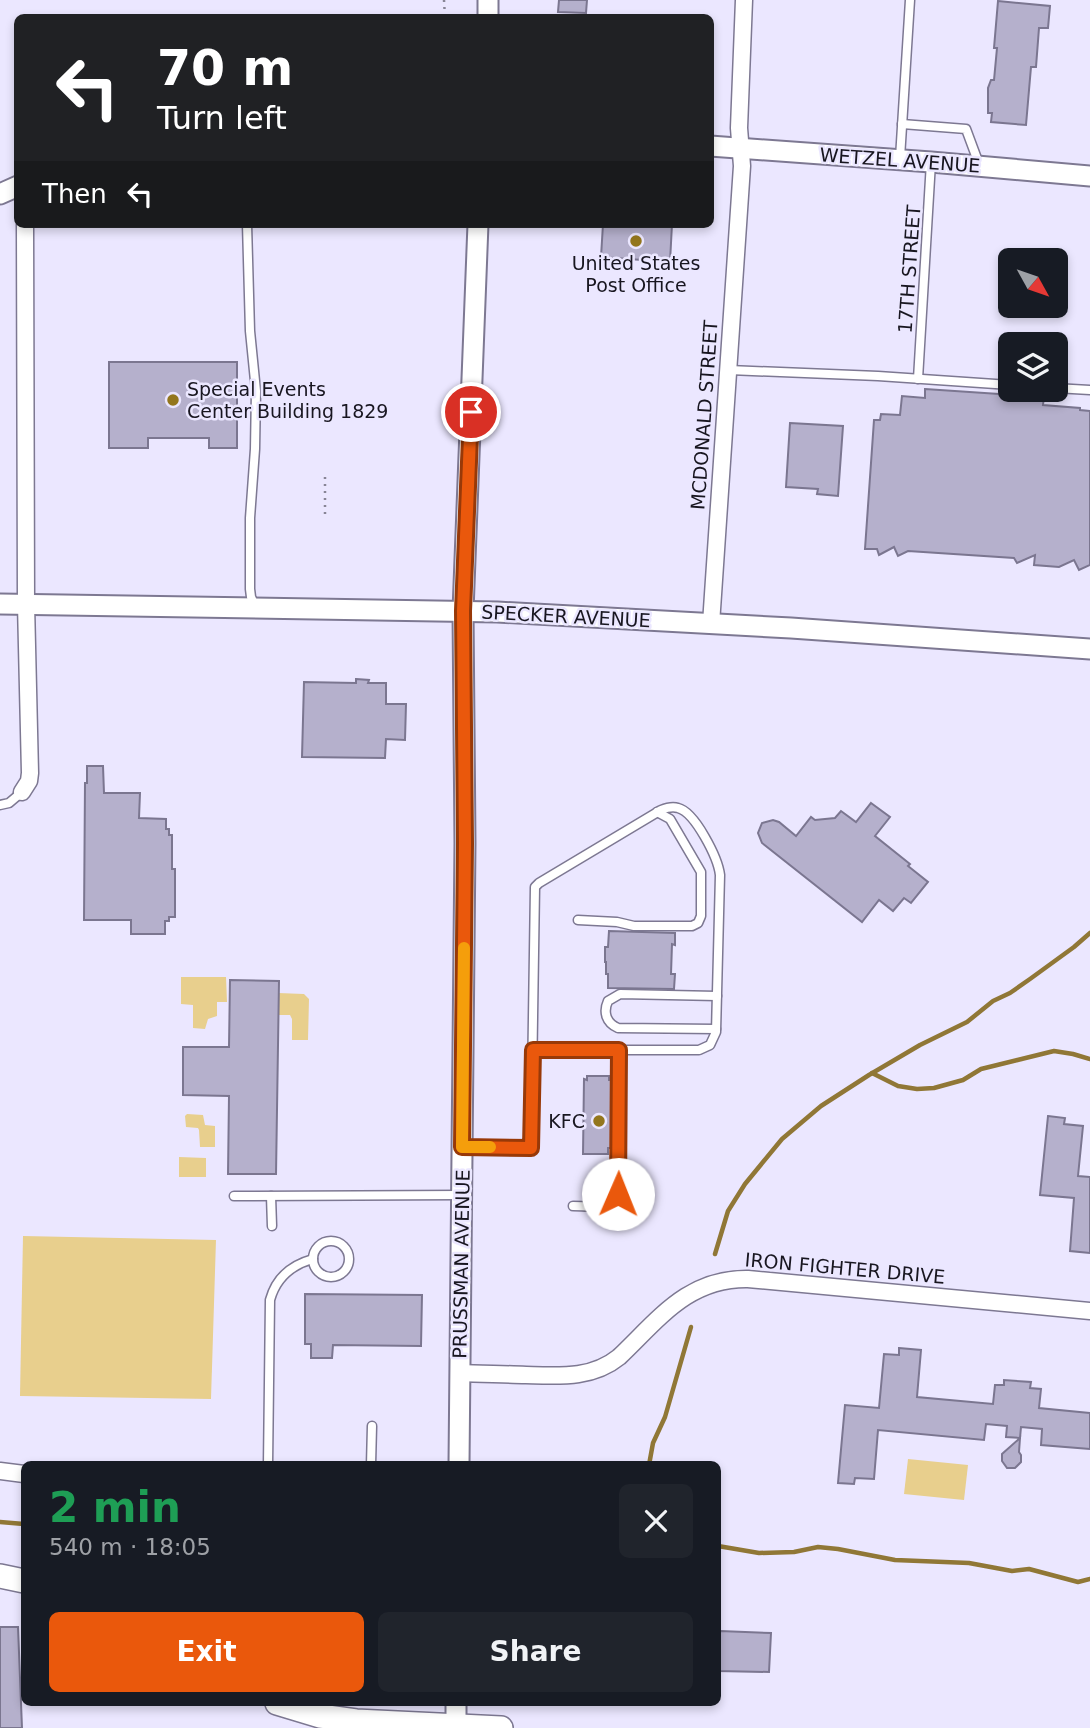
<!DOCTYPE html>
<meta charset="utf-8">
<style>
:root{--surface:#171b24;--page:#20242c;--text:#f1f3f6;--muted:#9ea1a6;--accent:#ea580c}
body{margin:0;font-family:"DejaVu Sans",sans-serif;background:var(--page);color:var(--text);height:100vh;display:flex;flex-direction:column;font-size:26px;white-space:nowrap}
*{box-sizing:border-box;margin:0}
p{font-size:23px;color:var(--muted)}
.icon{flex:none;width:38px;height:38px;fill:none;stroke:currentColor;stroke-width:2;stroke-linecap:round;stroke-linejoin:round}
.map{position:relative;flex:1;overflow:hidden}
.drawer{position:absolute;left:21px;top:1461px;width:700px;height:245px;display:flex;flex-direction:column;background:var(--surface);border-radius:10px;box-shadow:0 4px 10px #0003}
.drawer>*{flex:none}
.banner{position:absolute;left:14px;top:14px;width:700px;height:214px;border-radius:10px;box-shadow:0 4px 10px #0003;background:#202124;color:#fff;overflow:hidden}
.needle{width:46px;rotate:130deg}
.fabs{position:absolute;left:998px;top:248px;display:grid;gap:14px}
.fabs a{display:grid;place-items:center;width:70px;height:70px;border-radius:10px;background:var(--surface);box-shadow:0 4px 10px #0003;font-size:35px}
.pin{position:absolute;display:grid;place-items:center;width:60px;height:60px;color:#fff;margin:-30px;border:4px solid #fff;border-radius:50%;box-shadow:0 2px 7px #0007}
.me{position:absolute;width:77px;margin:-38px;rotate:1deg;stroke-linejoin:round;filter:drop-shadow(0 0 5px #0008)}
.turn{display:flex;align-items:center;gap:24px;height:147px;padding:0 28px;font-size:32px}
.turn .icon{width:91px;height:91px;stroke-width:2.5}
.turn b{display:block;font-size:49px;line-height:60px}
.then{display:flex;align-items:center;height:66px;padding:0 28px;background:#0003;gap:14px;font-size:26px}
.round{display:grid;place-items:center;flex:none;width:74px;height:74px;border-radius:10px;background:var(--page)}
.headline{display:flex;align-items:center;justify-content:space-between;height:119px;padding:0 28px}
h1{font-size:42px;font-weight:700;line-height:52px;color:#1e9e55}
.action{display:flex;gap:14px;margin-top:auto;padding:14px 28px}
.action a{flex:1;height:80px;border-radius:10px;background:var(--accent);color:#fff;font-size:28px;font-weight:700;line-height:80px;text-align:center}
.action a+a{background:var(--page);color:var(--text)}
.map>svg:first-child{display:block}
.green{fill:#e8cf8d}
.lines{fill:none;stroke-linecap:round;stroke-linejoin:round}
.stream{stroke:#907736;stroke-width:4.5}
.building{fill:#b5b0cc;stroke:#7b7690;stroke-width:2}
.service-casing{stroke:#7d7892;stroke-width:11}
.minor-casing{stroke:#7d7892;stroke-width:19}
.tertiary-casing{stroke:#7d7892;stroke-width:23}
.secondary-casing{stroke:#7d7892;stroke-width:26}
.path{stroke:#888596;stroke-width:2.5;stroke-dasharray:2 5;stroke-linecap:butt}
.service{stroke:#fff;stroke-width:8}
.minor{stroke:#fff;stroke-width:16}
.tertiary{stroke:#fff;stroke-width:19}
.secondary{stroke:#fff;stroke-width:23}
.route-casing{stroke:#983908;stroke-width:18}
.route{stroke:#ea580c;stroke-width:12}
.slow{stroke:#f59e0b;stroke-width:12}
.poi-dot{fill:#93761d;stroke:#ebe7ff;stroke-width:2.5}
.labels{text-anchor:middle;stroke-width:5;stroke-linejoin:round;paint-order:stroke}
.street-label{font-size:19px;fill:#181620;stroke:#ebe7ff}
.poi-label{font-size:19px;fill:#181620;stroke:#ebe7ff}
</style>
<div class="map">
<svg width="1090" height="1728" viewBox="0 0 1090 1728">
<rect width="100%" height="100%" fill="#ebe7ff"/>
<g class="green">
<polygon points="181,977 226,977 227,1002 217,1002 217,1016 208,1019 205,1029 193,1028 193,1005 181,1004"/>
<polygon points="278,993 304,994 309,999 308,1040 292,1040 292,1019 290,1015 278,1015"/>
<polygon points="187,1114 203,1115 205,1125 215,1126 215,1147 200,1147 199,1130 198,1128 186,1127 185,1116"/>
<polygon points="179,1157 206,1158 206,1177 179,1177"/>
<polygon points="23,1236 216,1240 211,1399 20,1396"/>
<polygon points="908,1459 968,1465 964,1500 904,1494"/>
</g>
<g class="lines">
<g class="stream">
<polyline points="872,1073 898,1086 917,1089 934,1088 963,1080 981,1069 1054,1051 1073,1054 1090,1059"/>
<polyline points="715,1254 728,1211 745,1184 782,1139 821,1106 869,1075 920,1045 967,1022 993,1001 1010,993 1030,979 1074,947 1090,933"/>
<polyline points="649,1465 653,1443 665,1417 691,1327"/>
<polyline points="0,1522 24,1524"/>
<polyline points="718,1546 759,1553 794,1552 818,1547 838,1549 895,1560 969,1563 1012,1571 1029,1569 1078,1582 1090,1579"/>
</g>
</g>
<g class="building">
<polygon points="559,0 587,0 586,13 558,12"/>
<polygon points="998,1 1050,6 1048,28 1039,28 1036,67 1031,67 1026,125 991,122 992,113 988,113 988,88 991,80 994,80 997,48 994,48"/>
<polygon points="603,224 672,224 670,262 601,257"/>
<polygon points="109,362 237,362 237,448 209,448 209,438 148,438 148,448 109,448"/>
<polygon points="925,389 1044,397 1043,405 1080,408 1080,410 1090,411 1090,565 1079,570 1074,560 1059,567 1034,565 1035,555 1017,563 1014,558 908,551 898,556 894,547 879,555 877,549 865,549 874,420 880,420 881,414 900,415 902,396 925,398"/>
<polygon points="790,423 843,426 838,496 817,494 818,489 786,487"/>
<polygon points="356,679 369,680 368,683 386,683 386,704 406,704 405,740 386,739 385,758 302,757 304,682 356,683"/>
<polygon points="87,766 103,766 104,793 140,793 139,818 166,819 166,829 169,829 169,835 172,835 172,869 175,869 175,917 169,917 169,921 165,921 165,934 131,934 131,920 84,920 85,783 87,783"/>
<polygon points="871,803 890,817 875,836 910,864 908,866 928,882 911,903 904,898 893,911 879,900 862,922 762,843 758,833 762,823 773,820 779,822 796,836 811,817 815,820 835,818 841,811 856,822"/>
<polygon points="609,931 675,933 675,945 672,944 671,974 675,974 674,989 608,988 608,974 606,974 606,962 605,962 605,947 608,947"/>
<polygon points="230,980 279,981 276,1174 228,1174 229,1096 183,1095 183,1047 229,1047"/>
<polygon points="587,1076 609,1076 609,1080 612,1080 611,1148 608,1148 608,1154 583,1154 584,1079 587,1080"/>
<polygon points="1048,1116 1065,1118 1064,1124 1083,1126 1078,1176 1090,1177 1090,1253 1070,1251 1074,1198 1040,1195"/>
<polygon points="305,1294 422,1295 421,1346 333,1345 332,1358 311,1358 311,1344 305,1344"/>
<polygon points="899,1348 921,1350 917,1397 993,1404 995,1385 1004,1385 1004,1380 1031,1382 1030,1388 1041,1389 1039,1408 1090,1413 1090,1449 1041,1445 1042,1429 1021,1427 1020,1438 1006,1437 1007,1426 986,1424 984,1440 878,1430 874,1479 855,1478 854,1484 838,1483 845,1405 879,1408 884,1354 899,1355"/>
<polygon points="1020,1438 1019,1452 1021,1455 1021,1462 1015,1468 1007,1468 1002,1461 1002,1454"/>
<polygon points="0,1627 18,1627 22,1728 0,1728"/>
<polygon points="720,1631 771,1633 769,1672 718,1671"/>
</g>
<g class="lines">
<defs>
<g id="service">
<polyline points="902,124 966,129 979,164"/>
<polyline points="900,158 910,0"/>
<polyline points="247,224 250,331 256,391 255,449 250,518 250,589 251,597 256,608"/>
<polyline points="729,370 878,376 1010,385"/>
<polyline points="918,379 931,162"/>
<polyline points="1055,388 1090,390"/>
<polyline points="0,805 9,803 22,792"/>
<polyline points="578,920 617,922 634,926 692,926 698,923 701,916 701,872 670,819 657,812"/>
<path d="M716,1029L618,1028C606,1023 603,1012 608,1001L620,994L717,996"/>
<path d="M462,1147L531,1148L535,887L539,883L661,810C666,808 672,806 678,808C695,812 718,858 720,875L716,1032L710,1045L699,1050H533"/>
<polyline points="234,1196 462,1195"/>
<polyline points="271,1196 272,1226"/>
<path d="M573,1206C589,1206 609,1211 617,1194L619,1050"/>
<circle cx="331" cy="1259" r="18"/>
<path d="M268,1465L270,1300C276,1278 291,1265 313,1259"/>
<polyline points="371,1465 372,1426"/>
</g>
<g id="minor">
<polyline points="711,624 742,166 739,128 744,0"/>
<polyline points="22,792 29,781 30,773 26,604 25,224"/>
<path d="M460,1373C482,1374 504,1374 526,1375C559,1376 592,1379 619,1357C659,1319 688,1278 748,1279L1090,1311"/>
<polyline points="0,1471 24,1474"/>
</g>
<g id="tertiary">
<polyline points="488,18 488,0"/>
<polyline points="710,146 931,162 1090,176"/>
<polyline points="0,194 18,186"/>
<polyline points="0,604 497,612 791,628 1090,649"/>
<polyline points="459,1465 465,843 463,611 478,224"/>
<polyline points="456,1728 456,1703"/>
</g>
<g id="secondary">
<polyline points="0,1576 24,1581"/>
<polyline points="277,1703 320,1716 356,1721 501,1728"/>
</g>
</defs>
<use href="#service" class="service-casing"/>
<use href="#minor" class="minor-casing"/>
<use href="#tertiary" class="tertiary-casing"/>
<use href="#secondary" class="secondary-casing"/>
<g class="path">
<polyline points="444,0 445,18"/>
<polyline points="325,477 325,519"/>
</g>
<use href="#service" class="service"/>
<use href="#minor" class="minor"/>
<use href="#tertiary" class="tertiary"/>
<use href="#secondary" class="secondary"/>
</g>
<g class="lines">
<defs>
<polyline id="route" points="471,412 463,611 465,843 462,1147 531,1148 533,1050 619,1050 618,1194"/>
</defs>
<use href="#route" class="route-casing"/>
<use href="#route" class="route"/>
<polyline class="slow" points="464,948 462,1147 490,1147"/>
</g>
<g class="poi-dot">
<circle cx="636" cy="241" r="7"/>
<circle cx="173" cy="400" r="7"/>
<circle cx="599" cy="1121" r="7"/>
</g>
<g class="labels">
<g class="street-label">
<text transform="translate(900 160) rotate(4)" y="7">WETZEL AVENUE</text>
<text transform="translate(909 269) rotate(-86)" y="7">17TH STREET</text>
<text transform="translate(704 415) rotate(-86)" y="7">MCDONALD STREET</text>
<text transform="translate(566 616) rotate(3)" y="7">SPECKER AVENUE</text>
<text transform="translate(461 1264) rotate(-89)" y="7">PRUSSMAN AVENUE</text>
<text transform="translate(845 1268) rotate(5)" y="7">IRON FIGHTER DRIVE</text>
</g>
<g class="poi-label">
<text x="636" y="270">United States<tspan x="636" dy="22">Post Office</tspan></text>
<text x="187" y="396" text-anchor="start">Special Events<tspan x="187" dy="22">Center Building 1829</tspan></text>
<text x="585" y="1128" text-anchor="end">KFC</text>
</g>
</g>
</svg>
<div class="fabs">
<a><svg class="needle" viewBox="-14 -14 28 28"><path d="M0-13l5 13h-10z" fill="#e53935"/><path d="M0 13l5-13h-10z" fill="#9ea1a6"/></svg></a>
<a><svg class="icon" aria-label="layers" viewBox="0 0 24 24"><path d="M12 4l9 5-9 5-9-5zM3 14l9 5 9-5"/></svg></a>
</div>
<div class="pin" style="left:471px;top:412px;background:#d93025"><svg class="icon" aria-label="arrive" viewBox="0 0 24 24"><path d="M6 21V4h12l-3 4 3 4H6"/></svg></div>
<svg class="me" style="left:618px;top:1194px" viewBox="-20 -20 40 40"><circle r="19" fill="#fff"/><path d="M0-13L10 11 0 6-10 11z" fill="#ea580c"/></svg>
<div class="banner">
<div class="turn"><svg class="icon" aria-label="left" viewBox="0 0 24 24"><path d="M17 20v-9H6M10 6l-5 5 5 5"/></svg><div><b>70 m</b>Turn left</div></div>
<div class="then">Then<svg class="icon" aria-label="left" viewBox="0 0 24 24"><path d="M17 20v-9H6M10 6l-5 5 5 5"/></svg></div>
</div>
<section class="drawer">
<div class="headline"><div><h1>2 min</h1><p>540 m · 18:05</p></div><a class="round"><svg class="icon" aria-label="close" viewBox="0 0 24 24"><path d="M6 6l12 12M18 6L6 18"/></svg></a></div>
<div class="action"><a>Exit</a><a>Share</a></div>
</section>
</div>
